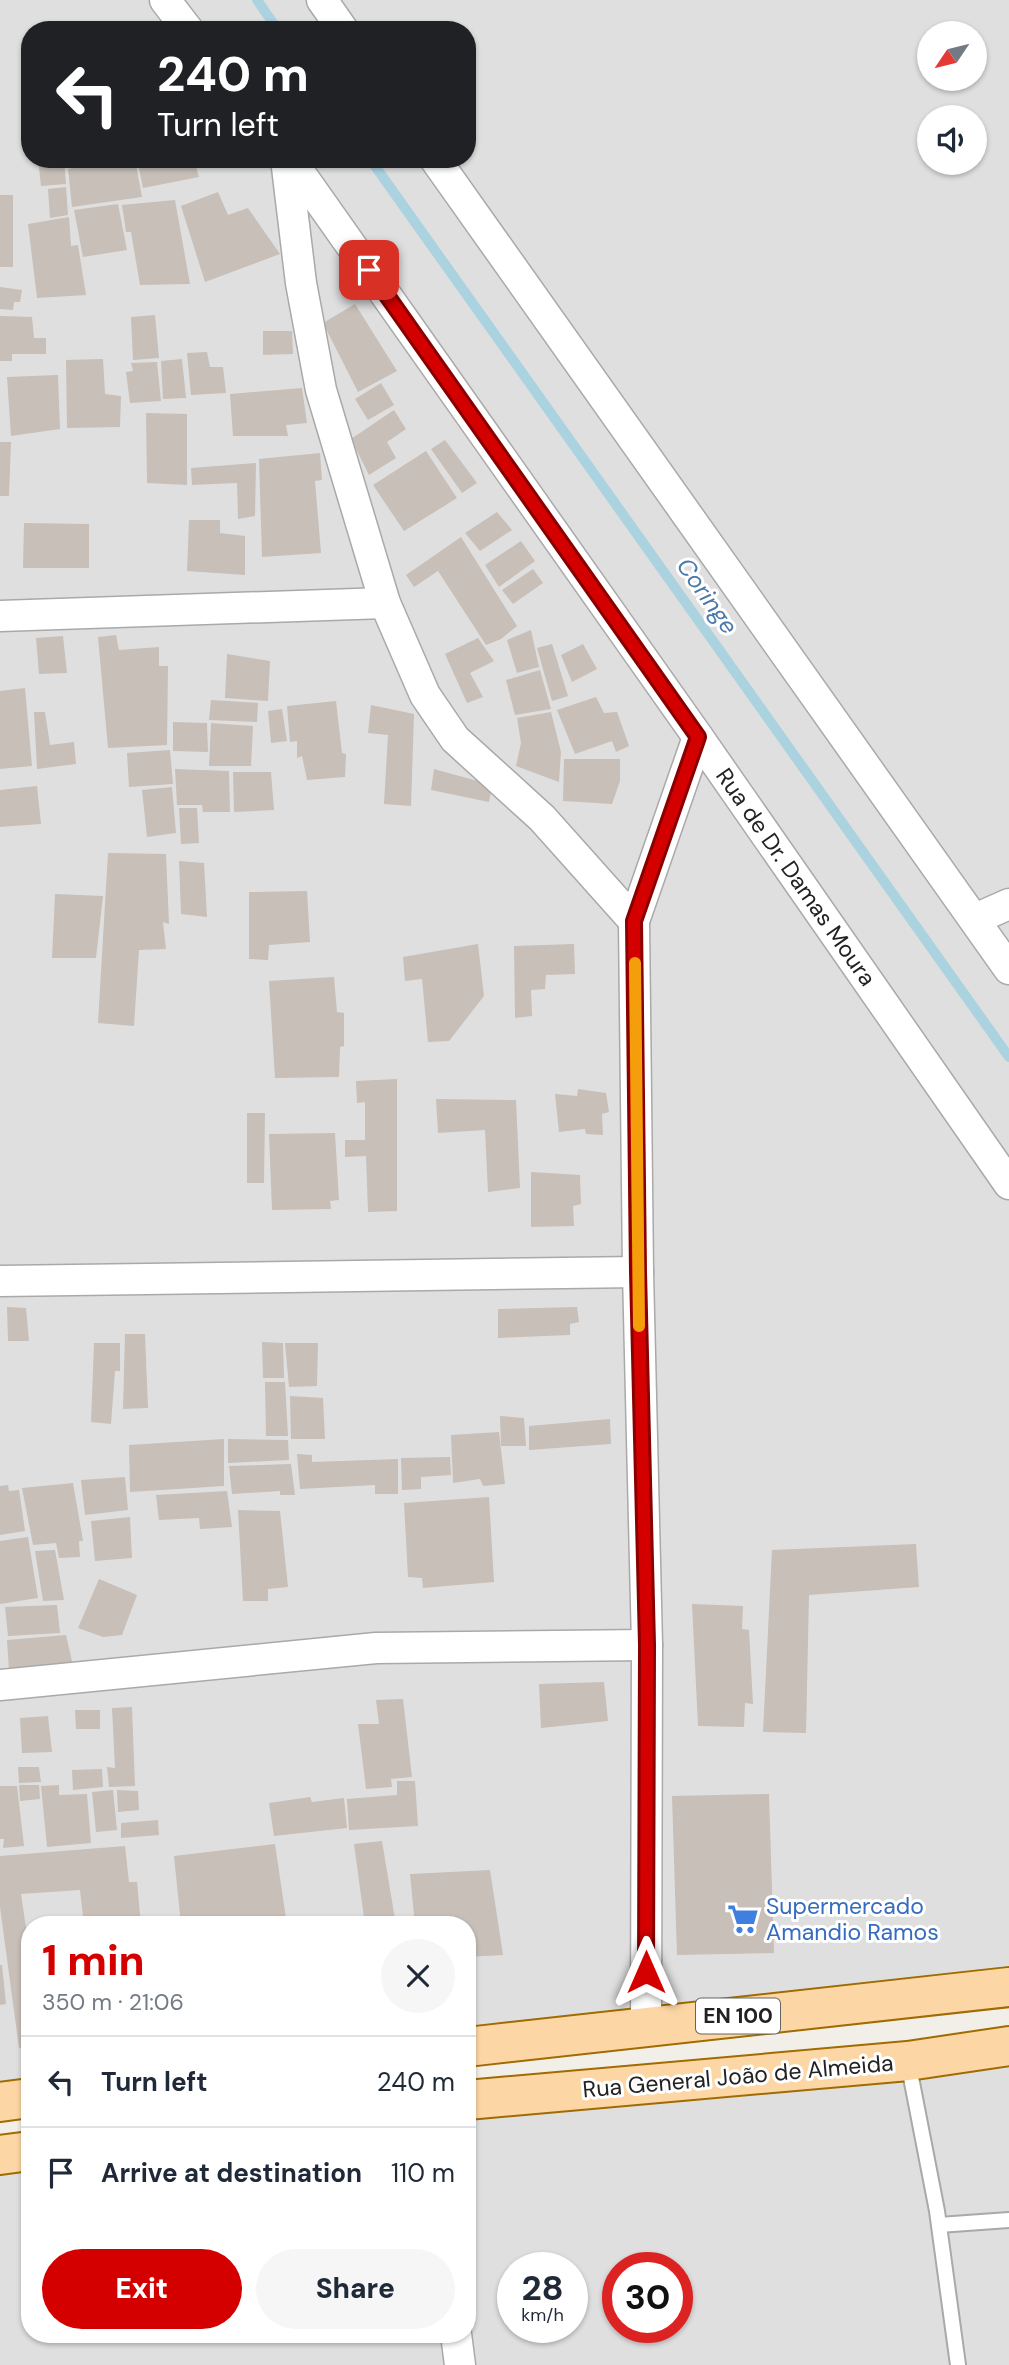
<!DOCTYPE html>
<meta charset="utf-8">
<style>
:root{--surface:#fff;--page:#f6f6f7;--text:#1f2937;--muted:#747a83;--line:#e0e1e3;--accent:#d40000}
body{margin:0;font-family:"DM Sans",sans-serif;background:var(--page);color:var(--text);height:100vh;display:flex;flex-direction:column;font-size:26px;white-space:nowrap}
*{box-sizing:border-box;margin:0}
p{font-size:23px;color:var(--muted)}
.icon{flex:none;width:38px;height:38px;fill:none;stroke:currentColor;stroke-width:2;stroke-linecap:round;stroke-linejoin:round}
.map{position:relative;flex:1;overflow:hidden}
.drawer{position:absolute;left:21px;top:1916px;width:455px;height:427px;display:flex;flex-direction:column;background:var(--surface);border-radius:28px;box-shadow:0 2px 5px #0004}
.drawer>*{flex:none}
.banner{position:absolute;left:21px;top:21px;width:455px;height:147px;border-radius:28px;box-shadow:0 2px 5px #0004;background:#202124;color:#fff;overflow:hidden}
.needle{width:46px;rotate:235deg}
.controls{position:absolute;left:917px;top:21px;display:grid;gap:14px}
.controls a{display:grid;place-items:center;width:70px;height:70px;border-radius:50%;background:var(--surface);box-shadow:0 2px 5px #0004;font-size:35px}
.speed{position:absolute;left:497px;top:2252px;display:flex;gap:14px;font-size:35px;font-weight:700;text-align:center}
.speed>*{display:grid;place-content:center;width:91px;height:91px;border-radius:50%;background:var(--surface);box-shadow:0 2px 5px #0004;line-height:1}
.speed small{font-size:18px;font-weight:400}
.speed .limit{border:10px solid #d22;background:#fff;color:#111}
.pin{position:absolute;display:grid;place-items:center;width:60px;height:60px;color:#fff;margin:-30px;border-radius:14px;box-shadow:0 4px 10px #0006}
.me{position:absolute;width:77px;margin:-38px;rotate:0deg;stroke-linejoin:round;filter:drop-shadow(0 0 5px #0008)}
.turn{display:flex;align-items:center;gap:24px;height:147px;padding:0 21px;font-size:32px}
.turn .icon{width:91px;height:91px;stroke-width:2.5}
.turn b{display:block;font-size:49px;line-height:60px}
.round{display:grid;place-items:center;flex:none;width:74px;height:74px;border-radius:37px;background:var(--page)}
.headline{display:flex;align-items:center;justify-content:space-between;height:119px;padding:0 21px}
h1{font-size:42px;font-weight:800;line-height:52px;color:var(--accent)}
.button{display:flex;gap:14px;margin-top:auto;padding:14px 21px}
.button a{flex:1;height:80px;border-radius:42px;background:var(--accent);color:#fff;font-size:28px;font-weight:800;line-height:80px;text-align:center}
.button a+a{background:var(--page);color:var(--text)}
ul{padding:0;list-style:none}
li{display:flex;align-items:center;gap:21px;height:91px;padding:0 21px;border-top:2px solid var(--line)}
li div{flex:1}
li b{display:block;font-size:26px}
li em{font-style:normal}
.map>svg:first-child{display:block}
.residential{fill:#e0dfdf;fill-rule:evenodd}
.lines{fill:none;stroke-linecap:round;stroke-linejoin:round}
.stream{stroke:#aad3df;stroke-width:10}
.building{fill:#c7bfb8}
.service-casing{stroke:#a9a9a9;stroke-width:18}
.minor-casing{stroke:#a9a9a9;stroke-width:33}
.primary-casing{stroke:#a06b00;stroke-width:42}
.service{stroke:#fff;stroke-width:14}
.minor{stroke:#fff;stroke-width:30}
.primary{stroke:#fcd6a4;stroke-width:38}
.route-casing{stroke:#8a0000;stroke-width:18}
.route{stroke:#d40000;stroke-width:12}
.slow{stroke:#f59e0b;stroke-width:12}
.labels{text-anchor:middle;stroke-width:6;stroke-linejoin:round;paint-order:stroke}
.shield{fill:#fff;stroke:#646464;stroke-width:2}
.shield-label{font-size:21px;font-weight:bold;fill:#222}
.street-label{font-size:23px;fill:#222;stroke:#fff}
.shop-label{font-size:23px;fill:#366cbe;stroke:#fff;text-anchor:start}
.water-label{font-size:24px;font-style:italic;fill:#4a7aab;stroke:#fff}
</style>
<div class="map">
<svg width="1009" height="2365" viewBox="0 0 1009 2365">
<rect width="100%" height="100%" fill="#f2efe9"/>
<g class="residential">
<path d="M0,0H1009V1987L467,2047V1925H30V2098L0,2102ZM30,30H467V159H30ZM929,33H975V79H929ZM929,117H975V163H929Z"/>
<path d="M1009,2035V2365H0V2156L30,2153V2334H467V2100ZM513,2268H572V2328H513ZM618,2268H677V2328H618Z"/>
</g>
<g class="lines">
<g class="stream">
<polyline points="257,0 278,30"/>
<polyline points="370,159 1009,1057"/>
</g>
</g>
<g class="building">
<polygon points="38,159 64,159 66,184 41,186"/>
<polygon points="117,159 135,159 142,197 72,207 68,169"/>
<polygon points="137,159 194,159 199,177 143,188"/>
<polygon points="66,187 68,215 50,218 48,189"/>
<polygon points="218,192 228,215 248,208 280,254 205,282 181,206"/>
<rect x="0" y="195" width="13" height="72"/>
<polygon points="175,200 190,284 140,285 131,232 126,232 122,205"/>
<polygon points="118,204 127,250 83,257 74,210"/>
<polygon points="69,217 71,246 78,245 86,295 37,298 28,224"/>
<polygon points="0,287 22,290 20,302 14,302 13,310 0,309"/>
<polygon points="355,304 397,371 358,392 323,323"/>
<polygon points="155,315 159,358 133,360 131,317"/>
<polygon points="0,316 32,317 34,338 46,338 46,354 12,354 12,361 0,361"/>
<polygon points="263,331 292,331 293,354 263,355"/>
<polygon points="207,352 210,367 223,367 226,393 191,395 187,353"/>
<polygon points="103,359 105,394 121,396 120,427 67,428 66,360"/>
<polygon points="182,359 186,398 163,399 161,361"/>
<polygon points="157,362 161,401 130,403 126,372 133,371 131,363"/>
<polygon points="58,375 60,429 11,436 7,377"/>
<polygon points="381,383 394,405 368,420 355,399"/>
<polygon points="302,388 307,423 286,425 288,436 233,436 230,394"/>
<polygon points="394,410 406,429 387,442 396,458 369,475 351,439"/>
<polygon points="146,413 187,414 187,485 147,483"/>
<polygon points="445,440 477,483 462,493 431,449"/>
<polygon points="0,442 11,442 9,496 0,496"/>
<polygon points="426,451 457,498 404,531 373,485"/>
<polygon points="320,453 322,480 315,481 321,553 262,557 259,459"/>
<polygon points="256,463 255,516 238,519 237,483 192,485 191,468"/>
<polygon points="497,512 512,530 480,551 465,533"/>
<polygon points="189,520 220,520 220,533 245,536 245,575 187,571"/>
<polygon points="24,523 89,524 89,568 23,568"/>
<polygon points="461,537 517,626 501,639 486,645 438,571 414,587 406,575"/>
<polygon points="521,541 535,561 499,587 485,565"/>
<polygon points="533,569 543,583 513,604 502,590"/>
<polygon points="531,630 539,667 517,673 507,640"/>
<polygon points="116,635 119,650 159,647 159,666 168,666 167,745 108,748 98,637"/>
<polygon points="63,636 67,673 39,674 36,638"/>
<polygon points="478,638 494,661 470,673 483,697 467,703 445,654"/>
<polygon points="552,644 568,696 552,701 537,648"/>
<polygon points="583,644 597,669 572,682 561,655"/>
<polygon points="227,654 270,661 268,701 225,698"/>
<polygon points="540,670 551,709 515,715 506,680"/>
<polygon points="25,688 32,766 0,769 0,691"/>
<polygon points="596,697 604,713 617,712 629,746 616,752 612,741 575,754 557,710"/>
<polygon points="211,700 258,703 257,722 209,720"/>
<polygon points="336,701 342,753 346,754 345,777 307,780 302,756 297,758 297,741 290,742 287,706"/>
<polygon points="371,705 414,714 411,806 384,804 388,735 368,733"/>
<polygon points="282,709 287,741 271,743 268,711"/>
<polygon points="34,712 45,712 50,745 74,742 76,764 37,769"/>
<polygon points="551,712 561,752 559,782 516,766 521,743 517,718"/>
<polygon points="173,722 207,723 208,752 173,751"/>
<polygon points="211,723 253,726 251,766 209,766"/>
<polygon points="170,750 173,784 129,787 127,753"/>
<polygon points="564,759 620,759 620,781 612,804 563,801"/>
<polygon points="175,769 229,771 230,812 203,812 202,805 177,805"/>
<polygon points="434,769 492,785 489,802 431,790"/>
<polygon points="233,772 271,772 274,810 234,812"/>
<polygon points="37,786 41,824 0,827 0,790"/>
<polygon points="172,787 176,833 147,837 142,790"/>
<polygon points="179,808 197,808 199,843 181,844"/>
<polygon points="108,853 166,854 169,924 163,922 166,949 139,950 134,1026 98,1023"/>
<polygon points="179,861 204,863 207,917 181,914"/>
<polygon points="307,891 310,942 269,945 268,960 249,959 249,892"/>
<polygon points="55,894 103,896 96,958 52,958"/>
<polygon points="478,944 484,996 449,1041 428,1042 422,979 405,981 403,957"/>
<polygon points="574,944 575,974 546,975 545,989 531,990 532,1016 515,1018 514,946"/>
<polygon points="334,977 337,1012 344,1013 344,1046 340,1047 339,1077 275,1078 269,981"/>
<polygon points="397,1079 397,1211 368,1212 366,1156 345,1157 345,1140 365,1140 365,1102 357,1103 356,1081"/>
<polygon points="578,1089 606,1093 609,1112 602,1114 603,1135 586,1134 585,1129 559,1132 555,1094 577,1096"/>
<polygon points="436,1099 516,1100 520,1188 488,1192 485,1130 438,1133"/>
<polygon points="247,1113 265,1113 264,1183 247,1183"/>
<polygon points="335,1133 339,1200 330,1201 331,1209 272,1210 269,1134"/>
<polygon points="531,1172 580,1175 581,1204 573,1206 574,1226 531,1227"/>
<polygon points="7,1307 26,1308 29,1341 8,1341"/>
<polygon points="577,1307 579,1322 570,1324 570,1335 498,1338 498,1309"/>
<polygon points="125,1334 145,1334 148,1408 123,1409"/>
<polygon points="262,1342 283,1343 284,1378 263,1378"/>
<polygon points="94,1343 120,1343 120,1371 115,1371 111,1424 91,1422"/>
<polygon points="285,1343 318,1343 317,1386 289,1387"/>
<polygon points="265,1382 285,1382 288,1436 266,1436"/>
<polygon points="290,1396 323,1398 325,1439 291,1439"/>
<polygon points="500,1416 524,1418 526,1446 501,1446"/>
<polygon points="610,1419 611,1444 529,1450 529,1426"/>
<polygon points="499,1432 505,1484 483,1486 480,1479 453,1483 451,1435"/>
<polygon points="224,1439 224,1486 130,1492 129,1445"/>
<polygon points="228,1439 288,1440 289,1460 228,1463"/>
<polygon points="297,1454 312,1455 312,1462 398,1459 398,1494 375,1494 375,1485 300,1489"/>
<polygon points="450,1457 451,1475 421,1477 421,1489 402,1490 401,1458"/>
<polygon points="291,1464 295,1495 280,1495 280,1491 232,1494 229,1466"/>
<polygon points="125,1477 128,1510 85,1515 81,1480"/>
<polygon points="73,1483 83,1541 79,1541 80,1557 59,1558 56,1543 33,1545 22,1488"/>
<polygon points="8,1485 9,1491 19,1490 25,1531 0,1535 0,1486"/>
<polygon points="227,1491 232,1527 200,1529 199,1518 159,1520 156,1495"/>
<polygon points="489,1497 494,1582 423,1588 422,1578 408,1577 404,1503"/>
<polygon points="238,1510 280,1511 288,1587 268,1589 268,1601 243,1601"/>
<polygon points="130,1517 132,1558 95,1561 91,1521"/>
<polygon points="28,1537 38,1598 0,1604 0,1541"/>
<polygon points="916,1544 919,1587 809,1595 806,1733 763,1732 772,1550"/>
<polygon points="55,1550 64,1600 43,1601 35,1551"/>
<polygon points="99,1579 137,1595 122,1635 103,1637 78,1628"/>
<polygon points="692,1604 743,1606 742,1629 749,1630 753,1704 745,1703 744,1727 698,1726"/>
<polygon points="57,1605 60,1633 8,1636 5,1607"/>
<polygon points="66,1635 74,1670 9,1671 7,1640"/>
<polygon points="604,1682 608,1721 541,1728 539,1684"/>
<polygon points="403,1699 412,1777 391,1779 392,1787 366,1789 358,1724 379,1724 376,1700"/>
<polygon points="132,1707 135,1786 109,1787 107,1767 115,1768 112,1708"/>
<polygon points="75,1710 100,1710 100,1729 76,1729"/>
<polygon points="48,1716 52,1752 22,1753 20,1718"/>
<polygon points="18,1767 39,1767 41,1782 19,1783"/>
<polygon points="102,1769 103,1787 73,1790 72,1770"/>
<polygon points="397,1781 415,1781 418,1826 349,1830 347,1799 397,1795"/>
<polygon points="19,1785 39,1785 40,1799 20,1801"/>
<polygon points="59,1785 59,1795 87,1794 91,1843 47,1847 41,1786"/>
<polygon points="0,1786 17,1786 24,1846 3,1848 4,1839 0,1839"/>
<polygon points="113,1790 117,1830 96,1832 92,1792"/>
<polygon points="117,1790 138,1791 139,1810 118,1812"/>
<polygon points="769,1794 774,1953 677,1955 672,1796"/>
<polygon points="310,1797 312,1802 344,1798 347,1828 274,1836 269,1803"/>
<polygon points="158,1820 159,1835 121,1838 121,1823"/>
<polygon points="382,1841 396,1925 365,1925 354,1844"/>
<polygon points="275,1844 287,1925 181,1925 174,1856"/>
<polygon points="125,1846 129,1882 137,1882 141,1925 84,1925 80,1890 21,1894 30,1955 30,2047 19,2048 0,1907 0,1856"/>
<polygon points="490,1870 503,1955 467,1957 467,1925 415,1925 410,1874"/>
<polygon points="0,1965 2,1965 6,2004 0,2005"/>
</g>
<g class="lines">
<defs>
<g id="service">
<polyline points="908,2062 937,2211 958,2365"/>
<polyline points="939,2225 1009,2220"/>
</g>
<g id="minor">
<polyline points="165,0 188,30"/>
<polyline points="322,0 343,30"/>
<polyline points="286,159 301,283 321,390 385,603 425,695 455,739 542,818 634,921"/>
<polyline points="290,159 698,737 1009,1184"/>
<polyline points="435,159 1009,969"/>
<polyline points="0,616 385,603"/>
<polyline points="975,919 1009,904"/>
<polyline points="0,1281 638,1272"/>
<polyline points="0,1685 376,1648 647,1645"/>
<polyline points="646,2026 647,1645 638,1272 634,921 698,737"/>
<polyline points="456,2334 460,2365"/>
</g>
<g id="primary">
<polyline points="467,2047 1009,1987"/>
<polyline points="467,2100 908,2061 1009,2046"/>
<polyline points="0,2102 30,2098"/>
<polyline points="0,2155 30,2151"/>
</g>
</defs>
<use href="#service" class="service-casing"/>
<use href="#minor" class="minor-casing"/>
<use href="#primary" class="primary-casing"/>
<use href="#service" class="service"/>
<use href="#minor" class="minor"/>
<use href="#primary" class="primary"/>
</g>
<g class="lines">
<defs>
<polyline id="route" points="369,270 698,737 634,921 638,1272 647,1645 646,1972"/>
</defs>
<use href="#route" class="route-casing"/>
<use href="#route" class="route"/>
<polyline class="slow" points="635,963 639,1326"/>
</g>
<defs>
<symbol id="supermarket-bare" viewBox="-9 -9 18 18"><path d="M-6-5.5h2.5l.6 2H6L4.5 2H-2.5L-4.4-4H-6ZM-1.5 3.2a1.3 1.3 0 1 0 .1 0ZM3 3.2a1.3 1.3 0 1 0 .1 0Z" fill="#3f7fe0" stroke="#fff" stroke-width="2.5" paint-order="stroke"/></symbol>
</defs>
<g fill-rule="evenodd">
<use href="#supermarket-bare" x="721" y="1897" width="44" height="44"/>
</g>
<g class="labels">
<rect class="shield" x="696" y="1998.5" width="84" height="35" rx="5"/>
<g class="shield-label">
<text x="738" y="2023">EN 100</text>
</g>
<g class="street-label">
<text transform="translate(796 877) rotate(55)" y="8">Rua de Dr. Damas Moura</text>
<text transform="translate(738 2076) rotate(-5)" y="8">Rua General João de Almeida</text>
</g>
<g class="shop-label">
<text x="766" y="1914">Supermercado<tspan x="766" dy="26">Amandio Ramos</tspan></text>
</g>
<g class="water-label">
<text transform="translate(707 596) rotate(55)" y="8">Coringe</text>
</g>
</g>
</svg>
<div class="controls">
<a><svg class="needle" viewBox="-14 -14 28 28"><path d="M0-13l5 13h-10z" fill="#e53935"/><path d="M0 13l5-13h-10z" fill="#747a83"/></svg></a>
<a><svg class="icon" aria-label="sound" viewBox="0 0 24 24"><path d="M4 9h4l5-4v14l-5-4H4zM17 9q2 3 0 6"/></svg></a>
</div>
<div class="speed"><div>28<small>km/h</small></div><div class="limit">30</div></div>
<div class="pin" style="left:369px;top:270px;background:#d93025"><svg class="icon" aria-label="arrive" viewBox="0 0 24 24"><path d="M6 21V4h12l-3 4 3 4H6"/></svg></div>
<svg class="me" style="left:646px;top:1972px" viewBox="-20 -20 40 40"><path d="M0-17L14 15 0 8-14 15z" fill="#d40000" stroke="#fff" stroke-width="4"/></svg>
<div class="banner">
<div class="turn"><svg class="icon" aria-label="left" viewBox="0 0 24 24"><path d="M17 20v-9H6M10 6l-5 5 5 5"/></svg><div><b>240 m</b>Turn left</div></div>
</div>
<section class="drawer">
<div class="headline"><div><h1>1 min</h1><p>350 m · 21:06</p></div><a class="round"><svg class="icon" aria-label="close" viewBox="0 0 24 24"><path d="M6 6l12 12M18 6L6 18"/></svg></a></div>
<ul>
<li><svg class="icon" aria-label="left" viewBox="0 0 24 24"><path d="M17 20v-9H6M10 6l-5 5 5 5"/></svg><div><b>Turn left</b></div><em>240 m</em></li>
<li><svg class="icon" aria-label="arrive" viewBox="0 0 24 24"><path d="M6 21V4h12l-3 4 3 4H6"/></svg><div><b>Arrive at destination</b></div><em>110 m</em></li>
</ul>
<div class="button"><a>Exit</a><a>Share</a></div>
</section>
</div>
